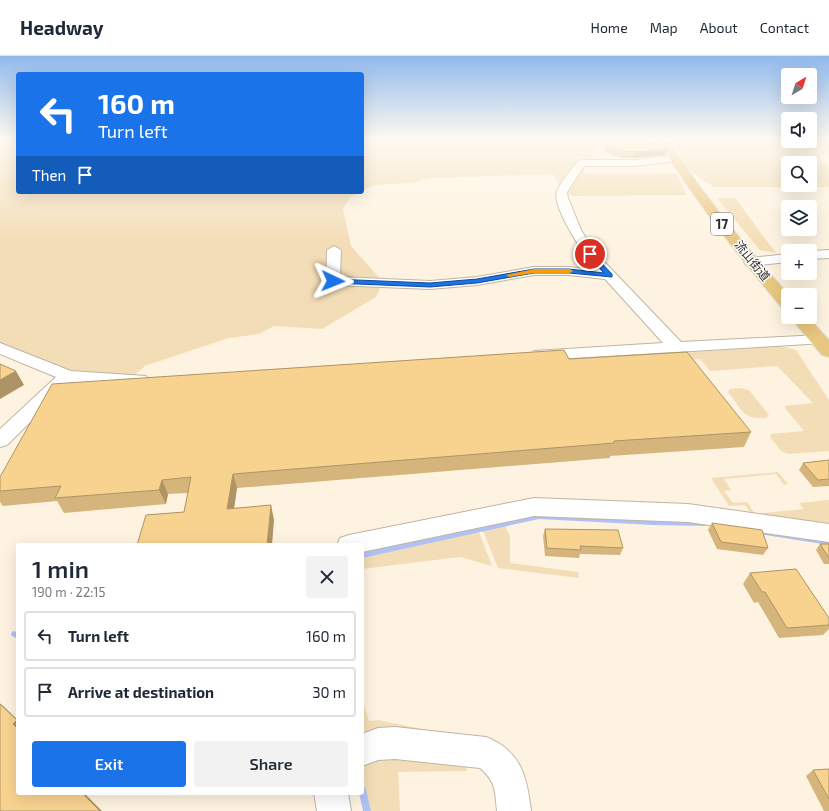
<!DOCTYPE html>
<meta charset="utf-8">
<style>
:root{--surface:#fff;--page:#f2f2f3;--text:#1f2937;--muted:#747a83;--line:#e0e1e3;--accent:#1a73e8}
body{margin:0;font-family:"Exo 2","Noto Sans JP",sans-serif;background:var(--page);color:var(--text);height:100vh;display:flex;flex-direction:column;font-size:15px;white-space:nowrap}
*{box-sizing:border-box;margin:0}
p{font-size:13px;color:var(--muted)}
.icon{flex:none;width:22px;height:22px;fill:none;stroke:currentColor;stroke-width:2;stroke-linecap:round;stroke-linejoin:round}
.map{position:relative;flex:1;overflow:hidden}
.details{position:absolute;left:16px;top:487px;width:348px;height:252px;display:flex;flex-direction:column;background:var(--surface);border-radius:4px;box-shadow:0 4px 16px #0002}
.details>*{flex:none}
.hud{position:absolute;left:16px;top:16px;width:348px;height:122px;border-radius:4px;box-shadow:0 4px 16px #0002;background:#1a73e8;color:#fff;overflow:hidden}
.needle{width:26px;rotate:38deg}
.controls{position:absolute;left:781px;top:12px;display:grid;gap:8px}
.controls a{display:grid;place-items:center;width:36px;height:36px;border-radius:4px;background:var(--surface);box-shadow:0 4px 16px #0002;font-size:20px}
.pin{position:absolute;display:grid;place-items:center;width:34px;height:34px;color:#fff;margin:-17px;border:2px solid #fff;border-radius:50%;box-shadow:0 1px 4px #0007}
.me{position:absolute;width:44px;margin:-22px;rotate:92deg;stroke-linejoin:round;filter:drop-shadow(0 0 3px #0008)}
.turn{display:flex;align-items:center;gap:14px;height:84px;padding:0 16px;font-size:18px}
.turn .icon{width:52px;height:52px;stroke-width:2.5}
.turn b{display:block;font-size:28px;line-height:34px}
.then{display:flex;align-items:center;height:38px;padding:0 16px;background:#0003;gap:8px;font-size:15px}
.round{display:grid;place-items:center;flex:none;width:42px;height:42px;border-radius:4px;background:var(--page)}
.overview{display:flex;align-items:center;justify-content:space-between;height:68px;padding:0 16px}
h1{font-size:24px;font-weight:600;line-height:30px}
.action{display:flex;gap:8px;margin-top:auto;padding:8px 16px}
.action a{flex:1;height:46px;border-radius:4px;background:var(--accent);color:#fff;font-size:16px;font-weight:600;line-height:46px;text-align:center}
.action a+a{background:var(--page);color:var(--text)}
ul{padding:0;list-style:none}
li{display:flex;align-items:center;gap:12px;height:50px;margin:0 8px 6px;padding:0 8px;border:2px solid var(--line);border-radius:4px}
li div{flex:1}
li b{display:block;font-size:15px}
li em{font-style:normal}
header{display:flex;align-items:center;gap:24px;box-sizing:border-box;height:56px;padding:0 20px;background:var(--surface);border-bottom:1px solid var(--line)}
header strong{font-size:19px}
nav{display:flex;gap:22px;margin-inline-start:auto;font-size:14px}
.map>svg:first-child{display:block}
.green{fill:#f3ddb6;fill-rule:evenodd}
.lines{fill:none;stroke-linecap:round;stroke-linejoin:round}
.stream{fill:#afc1f5;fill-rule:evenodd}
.minor-casing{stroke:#bfb5a3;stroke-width:2}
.primary-casing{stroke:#dddddc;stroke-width:2}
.minor{fill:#fff;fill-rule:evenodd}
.primary{fill:#e8c77f;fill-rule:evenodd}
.wall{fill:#d5b57c}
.shaded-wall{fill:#ae9465}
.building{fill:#f8d390;stroke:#ae9465}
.route{fill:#1a73e8;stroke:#114b97}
.slow{fill:#f59e0b}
.labels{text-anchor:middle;stroke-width:3;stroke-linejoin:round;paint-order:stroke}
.far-street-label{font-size:12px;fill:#2d2922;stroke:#fff}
.shield{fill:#fff;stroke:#6c6964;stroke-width:1}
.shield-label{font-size:13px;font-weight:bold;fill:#2d2922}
</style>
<header>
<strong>Headway</strong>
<nav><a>Home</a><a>Map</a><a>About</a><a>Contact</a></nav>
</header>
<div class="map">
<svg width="829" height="755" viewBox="0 0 829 755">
<rect width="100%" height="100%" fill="#fef3e0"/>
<g class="green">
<polygon points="0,83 18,83 18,136 360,136 350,141 343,153 351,190 383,226 376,241 322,273 274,270 259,278 229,282 145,310 133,320 118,318 89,326 0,288"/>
<polygon points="362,83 602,83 590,105 586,105 584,117 676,117 686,139 573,140 561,132 553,118 431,122 412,127 374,129 362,135"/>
<path d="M672,83H788V85H810V83H823L829,85V100L822,99L819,102L829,112V131H714L687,113ZM788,107H810V129H788Z"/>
<polygon points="717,142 735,142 776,197 760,194"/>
<polygon points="782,290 796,294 829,344 829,395 788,398 781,395 770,381 771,378 804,375 785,352 785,350 813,347 777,310 710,315 700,303 589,312 530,307"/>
<path d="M740,332L749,334L769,359L766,362C742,364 742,353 728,336L730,333Z"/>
<polygon points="778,416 788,428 784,429 776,418 724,423 731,434 724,435 733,447 747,446 755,458 804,453 799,447 829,444 829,471 753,461 745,449 729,450 711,422"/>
<polygon points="505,470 510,480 510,507 578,516 579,522 498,512 483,475"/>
<polygon points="479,476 492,510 460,501 362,513 362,500"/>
<polygon points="362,642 369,665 378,664 437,676 362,684"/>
<polygon points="388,694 466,708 467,715 398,716 400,755 370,755 362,717 362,702"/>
</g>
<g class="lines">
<g class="stream">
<polygon points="539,459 653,465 704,466 706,466 707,468 706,470 704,470 653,469 539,463 362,502 362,496"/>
<polygon points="757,474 759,474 829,485 829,489 759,478 757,478 756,476"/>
<polygon points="14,575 18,577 18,583 12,580 11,578 12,576"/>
<polygon points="362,730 365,731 366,734 371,755 363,755 359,737 362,737"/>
</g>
<defs>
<g id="minor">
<path d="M674,100L677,101L679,103L677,105L633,110H584L567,136L568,142L581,174L595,196L681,286L819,279L825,281L827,284L825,287L540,304L534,303L531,299L534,295L663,287L605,223L569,219H534L477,229L430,233L333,229L328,228L326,225L327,194L334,190L341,194L340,221L430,225L477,221L534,211H569L597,214C586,202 551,151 557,135C561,125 570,116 576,107L581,104H633Z"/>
<polygon points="829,194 829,202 810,203 810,195"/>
<polygon points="788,198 788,206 751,210 746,209 744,206 746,203 751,202"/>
<path d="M0,287L71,315L146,320L149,324L146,328C122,334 95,328 71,326L7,389L0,391V373L56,321L0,298Z"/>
<polygon points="534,442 688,448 829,468 829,486 688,466 534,460 362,496 362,489 337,489 340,482 349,479"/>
<path d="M395,671L486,681C521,695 527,720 531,755H497C495,735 496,726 480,712L395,703L378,704L362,710V678L378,672Z"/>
<polygon points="314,737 348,737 351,755 317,755"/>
</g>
<g id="primary">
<path d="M657,83H667C703,139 745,190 789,239L788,253L782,252C737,198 694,143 657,83Z"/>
<polygon points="790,261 808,261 829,284 829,301 822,299"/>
</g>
</defs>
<use href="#minor" class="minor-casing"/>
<use href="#primary" class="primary-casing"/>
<use href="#minor" class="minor"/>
<use href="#primary" class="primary"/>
</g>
<g class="wall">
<polygon points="606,83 643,83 666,99 633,102 621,102 605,96"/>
<polygon points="569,303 751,376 744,391 610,400 610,402 237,432 234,452 274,464 184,456 188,437 168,438 166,448 64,457 57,445 3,450 0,446 0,421"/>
<polygon points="829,404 829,430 813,431 799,414 803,407"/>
<polygon points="712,467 768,492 763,499 717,493 708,474"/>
<polygon points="545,473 623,492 620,499 580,498 579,502 545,500 543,480"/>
<polygon points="820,488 829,488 829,508 824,508 816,494"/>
<polygon points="750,517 829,562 829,573 823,579 779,582 758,546 754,547 743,528"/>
<polygon points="829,713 829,755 824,755 806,720 813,714"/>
</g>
<g class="shaded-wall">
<polygon points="667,93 666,99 633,102 635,96"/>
<polygon points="16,315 24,329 0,343 0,324"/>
<polygon points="233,418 237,432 232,467 227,453"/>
<polygon points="162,424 168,438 166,448 159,434"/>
<polygon points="271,449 274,464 272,489 267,489"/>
<polygon points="0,647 18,664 18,673 13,668"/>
<polygon points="82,737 84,737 102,755 100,755"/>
</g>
<g class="building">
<polygon points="607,83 643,83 667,93 635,96 622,95 606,89"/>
<polygon points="564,294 569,303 687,296 751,376 614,385 614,387 233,418 227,453 271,449 267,489 137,489 146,459 184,456 191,421 162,424 159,434 55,442 61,430 0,435 0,421 52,328"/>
<polygon points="0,308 16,315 0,324"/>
<polygon points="829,404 829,423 818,424 803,407"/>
<polygon points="712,467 762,474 768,492 721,486"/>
<polygon points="545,473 618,474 623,492 580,490 581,494 547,492"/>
<polygon points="820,488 829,488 829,502"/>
<polygon points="796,513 829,562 829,569 787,572 765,536 762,536 750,517"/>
<polygon points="0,648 17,664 13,668 18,673 18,737 82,737 100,755 0,755"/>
<polygon points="829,713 829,743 813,714"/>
</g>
<linearGradient id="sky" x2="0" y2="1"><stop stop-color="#91b9ed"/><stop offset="0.44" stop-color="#fffaf1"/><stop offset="1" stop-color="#fffaf1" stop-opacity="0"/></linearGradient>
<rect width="829" height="189" fill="url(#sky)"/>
<polygon class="route" points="588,197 592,197 612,218 612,221 569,217 534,217 477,227 430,231 333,227 329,225 333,223 430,227 477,223 534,213 569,213 604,217 588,200"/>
<polygon class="slow" points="534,213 570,213 573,215 570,217 534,217 509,221 506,219"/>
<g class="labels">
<g class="far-street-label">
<text transform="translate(752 205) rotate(51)" y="4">流山街道</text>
</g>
<rect class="shield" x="711" y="157" width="22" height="22" rx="3"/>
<g class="shield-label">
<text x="722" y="173">17</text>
</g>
</g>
</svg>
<div class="controls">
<a><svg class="needle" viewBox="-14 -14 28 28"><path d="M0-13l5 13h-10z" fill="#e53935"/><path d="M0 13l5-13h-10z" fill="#747a83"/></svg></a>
<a><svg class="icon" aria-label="sound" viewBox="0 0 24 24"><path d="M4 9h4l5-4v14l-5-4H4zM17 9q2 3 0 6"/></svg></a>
<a><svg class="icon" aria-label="search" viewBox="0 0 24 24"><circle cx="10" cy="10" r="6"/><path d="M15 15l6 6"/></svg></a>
<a><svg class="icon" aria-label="layers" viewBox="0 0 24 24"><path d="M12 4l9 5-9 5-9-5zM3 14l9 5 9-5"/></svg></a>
<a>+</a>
<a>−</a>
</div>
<div class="pin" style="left:590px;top:198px;background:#d93025"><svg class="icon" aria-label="arrive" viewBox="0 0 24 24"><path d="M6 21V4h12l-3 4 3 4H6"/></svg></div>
<svg class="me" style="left:333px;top:225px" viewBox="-20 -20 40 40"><path d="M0-17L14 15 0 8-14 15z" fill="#1a73e8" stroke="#fff" stroke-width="4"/></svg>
<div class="hud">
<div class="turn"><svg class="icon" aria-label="left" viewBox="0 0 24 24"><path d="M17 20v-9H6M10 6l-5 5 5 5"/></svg><div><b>160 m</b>Turn left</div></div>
<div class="then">Then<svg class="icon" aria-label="arrive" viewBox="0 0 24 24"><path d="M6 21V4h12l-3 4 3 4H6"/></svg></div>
</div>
<section class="details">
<div class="overview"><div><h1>1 min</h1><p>190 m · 22:15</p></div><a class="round"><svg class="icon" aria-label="close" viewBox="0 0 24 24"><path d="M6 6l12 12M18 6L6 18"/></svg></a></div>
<ul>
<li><svg class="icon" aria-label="left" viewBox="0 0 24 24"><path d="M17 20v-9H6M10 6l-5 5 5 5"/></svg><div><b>Turn left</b></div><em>160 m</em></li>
<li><svg class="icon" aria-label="arrive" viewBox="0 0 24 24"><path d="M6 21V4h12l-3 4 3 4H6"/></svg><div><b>Arrive at destination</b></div><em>30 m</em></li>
</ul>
<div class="action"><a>Exit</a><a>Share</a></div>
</section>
</div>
